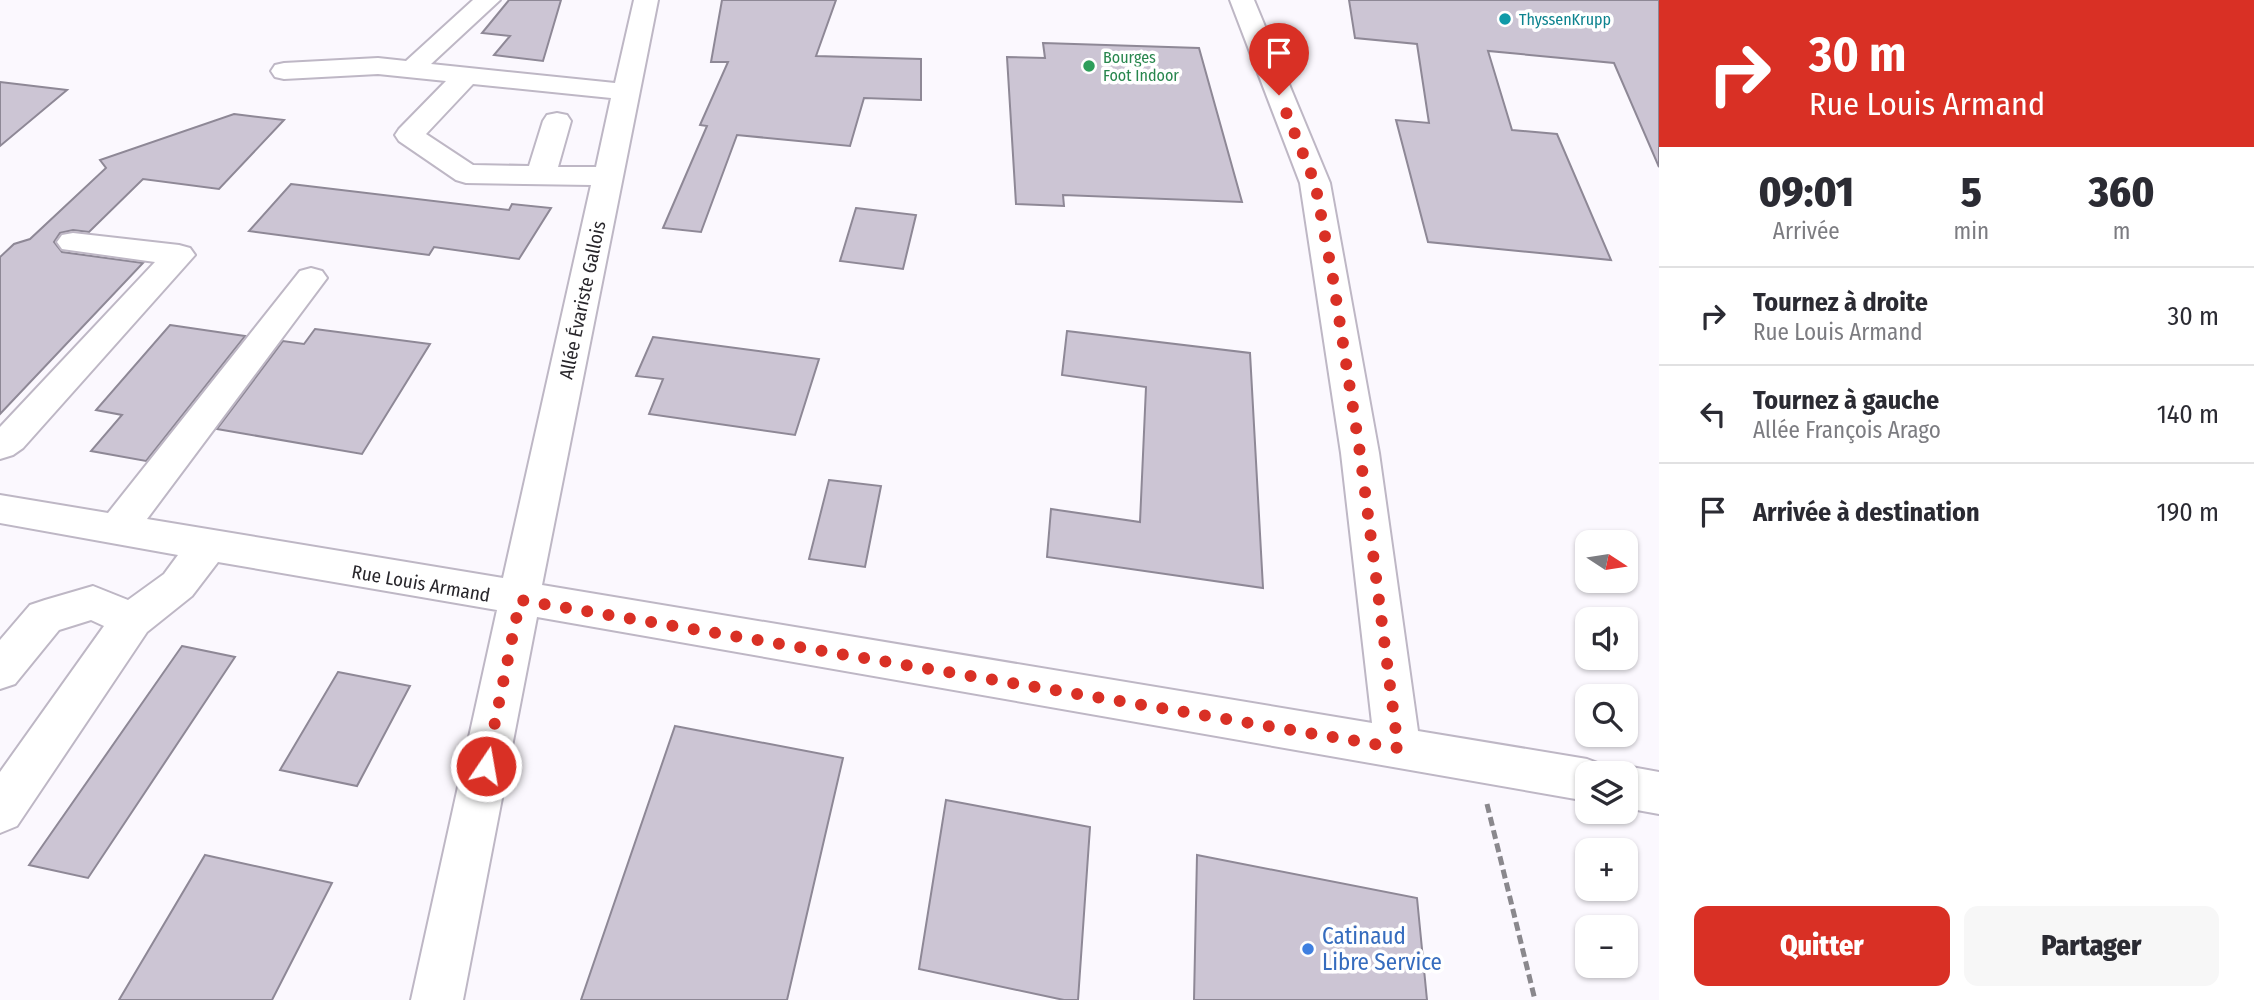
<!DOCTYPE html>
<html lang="fr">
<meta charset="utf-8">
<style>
:root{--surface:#fff;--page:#f7f7f7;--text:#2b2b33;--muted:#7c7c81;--line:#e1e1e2;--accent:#d93025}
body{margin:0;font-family:"Fira Sans Condensed",sans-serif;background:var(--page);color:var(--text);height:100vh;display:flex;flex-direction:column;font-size:26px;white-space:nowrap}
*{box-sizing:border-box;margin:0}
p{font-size:23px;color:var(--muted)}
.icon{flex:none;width:38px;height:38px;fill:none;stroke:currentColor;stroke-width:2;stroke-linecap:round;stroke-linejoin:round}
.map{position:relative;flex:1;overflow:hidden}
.sheet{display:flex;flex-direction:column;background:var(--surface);width:595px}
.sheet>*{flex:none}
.guide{background:#d93025;color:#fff;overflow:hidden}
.needle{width:46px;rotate:102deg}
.tools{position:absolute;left:1575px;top:530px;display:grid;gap:14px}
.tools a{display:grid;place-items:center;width:63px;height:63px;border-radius:14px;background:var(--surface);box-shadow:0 2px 5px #0004;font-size:35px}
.pin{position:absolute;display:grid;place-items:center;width:60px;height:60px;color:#fff;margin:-72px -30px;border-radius:50% 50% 50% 0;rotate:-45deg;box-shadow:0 0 7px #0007}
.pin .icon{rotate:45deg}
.me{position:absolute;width:77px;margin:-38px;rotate:12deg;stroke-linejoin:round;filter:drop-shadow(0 0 5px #0008)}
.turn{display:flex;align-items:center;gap:24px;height:147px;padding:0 35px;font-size:32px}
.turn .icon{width:91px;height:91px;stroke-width:2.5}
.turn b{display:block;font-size:49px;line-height:60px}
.eta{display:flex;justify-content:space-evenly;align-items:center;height:119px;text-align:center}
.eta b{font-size:42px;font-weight:800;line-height:49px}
.cta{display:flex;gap:14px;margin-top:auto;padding:14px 35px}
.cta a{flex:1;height:80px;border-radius:14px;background:var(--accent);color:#fff;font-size:28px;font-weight:800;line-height:80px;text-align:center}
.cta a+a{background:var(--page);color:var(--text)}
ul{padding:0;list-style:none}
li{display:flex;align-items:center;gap:21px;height:98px;padding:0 35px;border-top:2px solid var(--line)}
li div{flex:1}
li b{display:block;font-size:26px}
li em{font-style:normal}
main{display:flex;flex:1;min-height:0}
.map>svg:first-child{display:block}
.building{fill:#ccc5d4;stroke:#8e8896;stroke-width:2}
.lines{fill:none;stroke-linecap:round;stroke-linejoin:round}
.minor-casing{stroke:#beb7c5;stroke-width:4}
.path{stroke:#8a888d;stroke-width:5;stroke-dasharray:9 4.5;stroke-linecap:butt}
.minor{fill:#fff;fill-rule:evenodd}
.route{stroke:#d93025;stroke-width:12;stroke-dasharray:0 21.6}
.culture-dot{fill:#0f9aa8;stroke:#fff;stroke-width:2.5}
.leisure-dot{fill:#2e9e5b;stroke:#fff;stroke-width:2.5}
.shop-dot{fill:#3f7fe0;stroke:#fff;stroke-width:2.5}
.labels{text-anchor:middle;stroke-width:7;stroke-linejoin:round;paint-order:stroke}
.far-culture-label{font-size:16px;fill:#0d838f;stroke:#fff;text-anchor:start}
.far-leisure-label{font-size:16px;fill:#27864d;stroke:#fff;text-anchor:start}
.street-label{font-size:19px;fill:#28262b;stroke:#fff}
.near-shop-label{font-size:23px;fill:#366cbe;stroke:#fff;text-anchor:start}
</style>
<main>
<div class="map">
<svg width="1659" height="1000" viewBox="0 0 1659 1000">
<rect width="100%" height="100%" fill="#fbf8fe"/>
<g class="building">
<polygon points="509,0 561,0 543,61 494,55 510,36 482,33"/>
<polygon points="722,0 836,0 816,56 921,59 921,100 864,98 850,146 737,135 701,232 663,228 707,126 700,125 728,62 711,62"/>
<polygon points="1349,0 1659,0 1659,167 1614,63 1488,51 1512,130 1557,134 1611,260 1428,242 1396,120 1429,123 1417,44 1355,38"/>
<polygon points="1043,43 1199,48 1242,202 1063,195 1064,206 1016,204 1007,57 1045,58"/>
<polygon points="0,82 67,90 0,146"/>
<polygon points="234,114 284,120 219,189 143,179 89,232 73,230 60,233 54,242 62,252 143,263 0,414 0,257 14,244 30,239 106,168 100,160"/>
<polygon points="291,184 509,210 512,204 551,208 519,259 434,247 429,255 249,231"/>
<polygon points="856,208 916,215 903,269 840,261"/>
<polygon points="170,325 245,336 146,461 91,451 122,415 96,410"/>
<polygon points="315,329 430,344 362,454 217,429 283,341 304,344"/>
<polygon points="1067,331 1250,353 1263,588 1047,557 1051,509 1140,522 1146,387 1062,375"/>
<polygon points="653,337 819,359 795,435 649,414 663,379 636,376"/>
<polygon points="829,480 881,486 865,567 809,559"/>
<polygon points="182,646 235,657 88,878 29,865"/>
<polygon points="338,672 410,686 357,786 280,770"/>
<polygon points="675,726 843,758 787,1000 581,1000"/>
<polygon points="946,800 1090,827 1078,1000 1064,1000 919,969"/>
<polygon points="205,855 332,883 272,1000 119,1000"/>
<polygon points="1197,855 1417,898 1427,1000 1194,1000"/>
</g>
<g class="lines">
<defs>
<g id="minor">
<path d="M473,0H500L431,64L615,83L634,0H658L542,585L1372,723L1341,453L1300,183L1230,0H1254L1330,183L1379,453L1418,731L1587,759L1603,765L1607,774H1587V801L537,617L463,1000H411L497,610L218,562L192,596L147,632L17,826L0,833V772L104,626L91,620L59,630L15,684L0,689V640L30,605L45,600L93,586L128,600L164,574L178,555L0,523V495L108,513L300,271L311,268L322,271L327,278L147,519L503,578L591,185L466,183L456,180L399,141L395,135L399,129L446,81L378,74L284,79L275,77L271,71L275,65L284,63L378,58L406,61ZM473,84L611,98L596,167H558L571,121L567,115L557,113L547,115L543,121L529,166L473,165L426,134Z"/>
<polygon points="73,233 179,245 190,248 195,255 23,448 13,455 0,459 0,427 155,262 62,249 57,242 62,235"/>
<polygon points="1626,766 1659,772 1659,814 1626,808 1626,774 1609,774"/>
</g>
</defs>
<use href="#minor" class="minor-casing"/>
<polyline class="path" points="1487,804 1535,1000"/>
<use href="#minor" class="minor"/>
</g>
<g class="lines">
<polyline class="route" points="486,766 520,600 1398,748 1360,453 1333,279 1315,183 1279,95"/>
</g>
<circle class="culture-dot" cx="1505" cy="19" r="7"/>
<circle class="leisure-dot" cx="1089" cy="66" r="7"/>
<circle class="shop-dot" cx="1308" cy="949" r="7"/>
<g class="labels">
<g class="far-culture-label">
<text x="1519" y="25">ThyssenKrupp</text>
</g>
<g class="far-leisure-label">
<text x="1103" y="63">Bourges<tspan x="1103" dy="18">Foot Indoor</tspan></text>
</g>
<g class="street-label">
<text transform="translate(582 300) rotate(-78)" y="7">Allée Évariste Gallois</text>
<text transform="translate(421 583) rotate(10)" y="7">Rue Louis Armand</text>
</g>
<g class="near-shop-label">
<text x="1322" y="944">Catinaud<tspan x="1322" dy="26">Libre Service</tspan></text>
</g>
</g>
</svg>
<div class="tools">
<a><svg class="needle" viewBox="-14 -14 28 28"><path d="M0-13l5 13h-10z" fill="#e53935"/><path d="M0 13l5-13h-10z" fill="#7c7c81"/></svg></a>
<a><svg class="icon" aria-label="sound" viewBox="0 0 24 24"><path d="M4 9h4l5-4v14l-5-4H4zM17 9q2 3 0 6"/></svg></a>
<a><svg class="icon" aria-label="search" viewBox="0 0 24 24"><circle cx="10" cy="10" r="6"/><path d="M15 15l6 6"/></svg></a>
<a><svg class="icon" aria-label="layers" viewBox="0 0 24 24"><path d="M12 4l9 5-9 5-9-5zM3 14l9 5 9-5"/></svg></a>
<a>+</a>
<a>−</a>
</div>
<div class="pin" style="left:1279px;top:95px;background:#d93025"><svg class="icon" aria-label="arrive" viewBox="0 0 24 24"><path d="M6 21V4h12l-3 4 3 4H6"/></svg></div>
<svg class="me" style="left:486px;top:766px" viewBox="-20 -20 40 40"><circle r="17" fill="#d93025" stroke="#fff" stroke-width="3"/><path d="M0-11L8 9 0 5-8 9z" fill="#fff"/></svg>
</div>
<section class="sheet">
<div class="guide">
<div class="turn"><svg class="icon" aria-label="right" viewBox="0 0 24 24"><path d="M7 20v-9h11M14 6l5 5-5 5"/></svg><div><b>30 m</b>Rue Louis Armand</div></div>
</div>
<div class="eta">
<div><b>09:01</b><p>Arrivée</p></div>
<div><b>5</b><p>min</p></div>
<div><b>360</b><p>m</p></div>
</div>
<ul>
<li><svg class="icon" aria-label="right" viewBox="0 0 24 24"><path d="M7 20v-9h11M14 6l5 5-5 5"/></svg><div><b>Tournez à droite</b><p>Rue Louis Armand</p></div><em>30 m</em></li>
<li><svg class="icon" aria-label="left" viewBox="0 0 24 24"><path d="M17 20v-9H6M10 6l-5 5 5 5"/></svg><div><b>Tournez à gauche</b><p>Allée François Arago</p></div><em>140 m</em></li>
<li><svg class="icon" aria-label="arrive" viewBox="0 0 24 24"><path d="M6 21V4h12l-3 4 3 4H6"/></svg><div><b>Arrivée à destination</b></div><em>190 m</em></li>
</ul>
<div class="cta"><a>Quitter</a><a>Partager</a></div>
</section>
</main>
